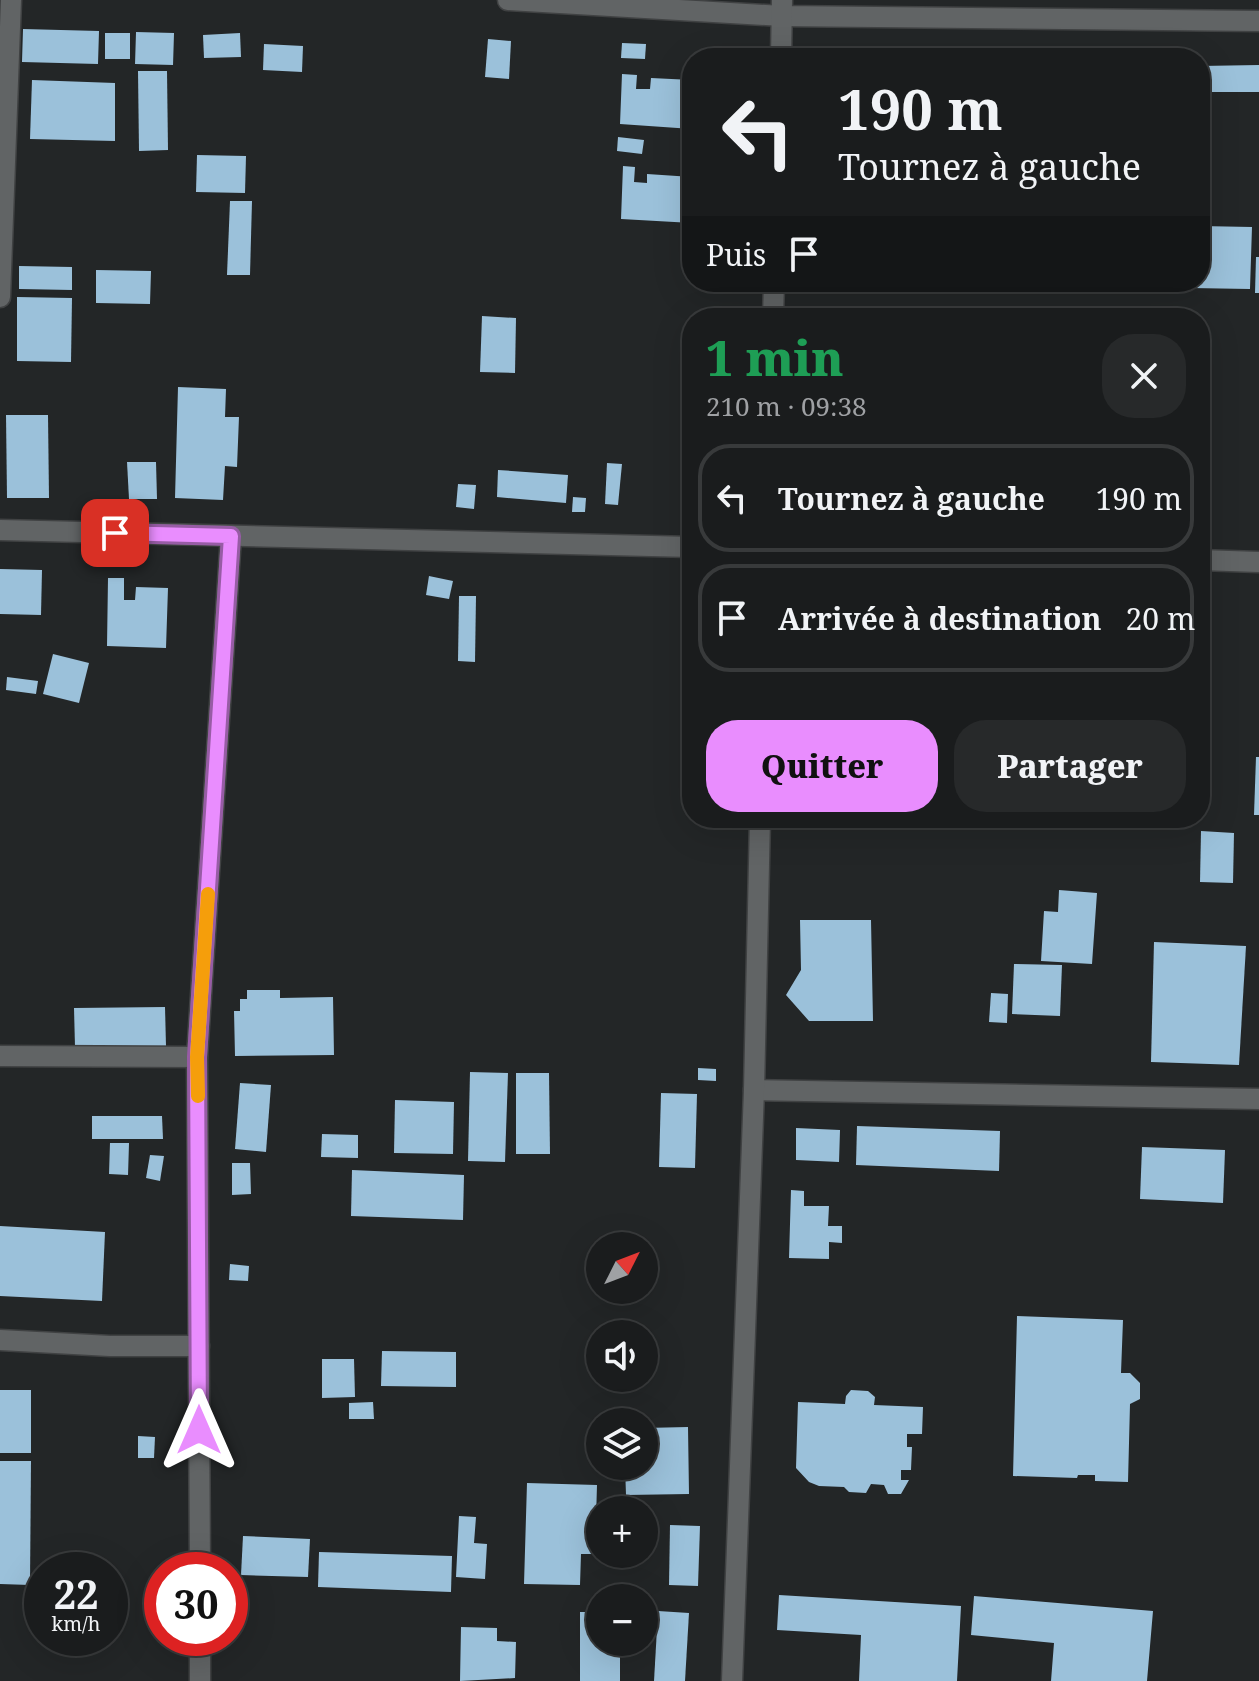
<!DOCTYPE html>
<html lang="fr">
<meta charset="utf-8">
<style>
:root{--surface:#1a1c1d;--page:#27292a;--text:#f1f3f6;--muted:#9fa1a4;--line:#383a3b;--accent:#e98dfe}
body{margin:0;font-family:"Noto Serif",serif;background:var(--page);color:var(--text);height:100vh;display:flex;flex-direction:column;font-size:30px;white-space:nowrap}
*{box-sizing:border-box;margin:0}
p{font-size:26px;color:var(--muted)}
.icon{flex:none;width:44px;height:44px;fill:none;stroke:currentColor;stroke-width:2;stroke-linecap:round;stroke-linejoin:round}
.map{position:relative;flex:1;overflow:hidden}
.sheet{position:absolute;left:682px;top:308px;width:528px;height:520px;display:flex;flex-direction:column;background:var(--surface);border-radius:32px;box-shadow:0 8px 32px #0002,0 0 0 2px var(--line)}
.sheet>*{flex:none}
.banner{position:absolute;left:682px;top:48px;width:528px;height:244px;border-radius:32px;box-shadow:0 8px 32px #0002,0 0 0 2px var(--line);background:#1a1c1d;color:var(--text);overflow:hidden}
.needle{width:52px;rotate:48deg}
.fabs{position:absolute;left:586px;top:1232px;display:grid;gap:16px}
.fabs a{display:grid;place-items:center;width:72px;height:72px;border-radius:50%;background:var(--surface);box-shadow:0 8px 32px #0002,0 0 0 2px var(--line);font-size:40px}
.speed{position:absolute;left:24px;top:1552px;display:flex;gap:16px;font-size:40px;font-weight:700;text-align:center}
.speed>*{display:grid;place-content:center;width:104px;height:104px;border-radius:50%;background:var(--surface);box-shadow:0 8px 32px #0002,0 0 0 2px var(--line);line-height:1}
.speed small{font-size:20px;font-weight:400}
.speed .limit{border:12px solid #d22;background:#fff;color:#111}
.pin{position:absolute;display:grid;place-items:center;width:68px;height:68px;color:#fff;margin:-34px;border-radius:16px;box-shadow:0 4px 12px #0006}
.me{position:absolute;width:88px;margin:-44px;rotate:0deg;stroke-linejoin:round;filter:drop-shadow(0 0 6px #0008)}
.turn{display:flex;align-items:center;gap:28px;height:168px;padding:0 24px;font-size:36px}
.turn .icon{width:104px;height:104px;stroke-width:2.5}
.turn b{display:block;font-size:56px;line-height:68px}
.then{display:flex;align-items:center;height:76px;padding:0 24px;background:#0003;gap:16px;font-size:30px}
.round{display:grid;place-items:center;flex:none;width:84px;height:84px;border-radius:32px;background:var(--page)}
.summary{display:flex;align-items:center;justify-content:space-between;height:136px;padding:0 24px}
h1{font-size:48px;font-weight:800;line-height:60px;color:#1e9e55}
.button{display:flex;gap:16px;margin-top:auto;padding:16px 24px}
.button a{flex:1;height:92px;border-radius:32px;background:var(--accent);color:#111;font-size:32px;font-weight:800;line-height:92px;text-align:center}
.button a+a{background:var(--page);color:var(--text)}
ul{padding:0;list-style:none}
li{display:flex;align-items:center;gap:24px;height:108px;margin:0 16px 12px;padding:0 8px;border:4px solid var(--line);border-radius:32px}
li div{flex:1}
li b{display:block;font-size:30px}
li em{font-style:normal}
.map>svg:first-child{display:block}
.building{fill:#9bc1da}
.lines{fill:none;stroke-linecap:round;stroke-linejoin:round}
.street-casing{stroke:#404243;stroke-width:23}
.street{stroke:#616465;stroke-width:20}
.route-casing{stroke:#975ca5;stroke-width:20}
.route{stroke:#e98dfe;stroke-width:14}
.slow{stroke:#f59e0b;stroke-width:14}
</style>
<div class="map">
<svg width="1259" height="1681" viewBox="0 0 1259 1681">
<rect width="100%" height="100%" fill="#232627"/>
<g class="building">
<polygon points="23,29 99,31 98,64 22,62"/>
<polygon points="136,32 174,33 173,65 135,64"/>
<rect x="105" y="33" width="25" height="26"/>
<polygon points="240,33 241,57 204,58 203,35"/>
<polygon points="488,39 511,41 509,79 485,77"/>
<polygon points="622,43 646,44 645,59 621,58"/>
<polygon points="264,44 303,46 302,72 263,70"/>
<polygon points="1259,65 1259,92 1200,92 1200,66"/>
<polygon points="138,71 167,71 168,150 139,151"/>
<polygon points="622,74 637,75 636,89 650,89 651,78 692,80 692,129 620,124"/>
<polygon points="32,80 115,83 115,141 30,139"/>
<polygon points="618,137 644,140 642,154 617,151"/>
<polygon points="197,155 246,156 245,193 196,192"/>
<polygon points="623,166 635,167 634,182 647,183 647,174 692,177 692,223 621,219"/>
<polygon points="230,201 252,201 250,275 227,275"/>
<polygon points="1200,226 1252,227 1250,289 1191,288 1191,282 1200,282"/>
<polygon points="1256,257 1259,257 1259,293 1255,293"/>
<polygon points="19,266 72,267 72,290 19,289"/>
<polygon points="96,270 151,271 150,304 96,303"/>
<polygon points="1014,282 1029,282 1030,287 1014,288"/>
<polygon points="17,297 72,298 71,362 17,361"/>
<polygon points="482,316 516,318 515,373 480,372"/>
<polygon points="178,387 226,389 225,417 239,417 237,467 225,466 223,500 175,498"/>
<polygon points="6,415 48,415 49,498 7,498"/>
<polygon points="127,462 156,462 157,499 129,499"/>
<polygon points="607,463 622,464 618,505 605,504"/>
<polygon points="498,470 568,475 566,503 497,497"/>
<polygon points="458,484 476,485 474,509 456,507"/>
<polygon points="573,497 586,498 585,512 572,512"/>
<polygon points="0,569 42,570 41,615 0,614"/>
<polygon points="429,576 453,581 449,599 426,595"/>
<polygon points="108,578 124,578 124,600 135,600 136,587 168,588 166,648 107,646"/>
<polygon points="459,596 476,596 475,662 458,661"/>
<polygon points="53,654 89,663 79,703 43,694"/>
<polygon points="7,677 38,681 36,694 6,690"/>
<polygon points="1256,757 1259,757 1259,815 1254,815"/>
<polygon points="1201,831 1234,833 1233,883 1200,882"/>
<polygon points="1059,890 1097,893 1092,964 1041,961 1044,911 1058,912"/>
<polygon points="800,920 871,920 873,1021 809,1021 786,995 801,970"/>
<polygon points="1154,942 1246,946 1239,1065 1151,1062"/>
<polygon points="1014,964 1062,965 1060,1016 1012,1014"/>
<polygon points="247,990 280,990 280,998 333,997 334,1055 235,1056 234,1011 240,1011 240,999 247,999"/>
<polygon points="991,993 1008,994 1007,1023 989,1022"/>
<polygon points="165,1007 166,1046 75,1047 74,1008"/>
<polygon points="698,1068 716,1069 716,1081 698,1080"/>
<polygon points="470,1072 508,1073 505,1162 468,1161"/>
<polygon points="516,1073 549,1073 550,1154 516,1154"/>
<polygon points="240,1083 271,1085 266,1152 235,1149"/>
<polygon points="661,1093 697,1094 695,1168 659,1167"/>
<polygon points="395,1100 454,1102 453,1154 394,1153"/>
<polygon points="92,1116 162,1116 163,1139 92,1139"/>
<polygon points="857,1126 1000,1131 999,1171 856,1165"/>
<polygon points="796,1128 840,1130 839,1162 796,1160"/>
<polygon points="322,1134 358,1135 358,1158 321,1157"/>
<polygon points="110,1143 129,1143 128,1175 109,1174"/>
<polygon points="1142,1147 1225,1150 1223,1203 1140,1199"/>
<polygon points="150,1155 164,1156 160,1181 146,1178"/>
<polygon points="232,1163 250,1163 251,1194 232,1195"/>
<polygon points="352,1170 464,1175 463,1220 351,1216"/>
<polygon points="791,1190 804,1191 804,1206 829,1206 828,1226 842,1226 842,1243 829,1242 829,1259 789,1258"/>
<polygon points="0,1226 105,1232 102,1301 0,1296"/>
<polygon points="230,1264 249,1266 248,1281 229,1280"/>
<polygon points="1017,1316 1123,1320 1121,1373 1130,1373 1140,1383 1140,1399 1130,1404 1128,1482 1095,1481 1095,1475 1078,1475 1077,1478 1013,1476"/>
<polygon points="382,1351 456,1352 456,1387 381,1386"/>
<polygon points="322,1359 354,1359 355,1397 322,1398"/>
<rect x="0" y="1390" width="31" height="63"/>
<polygon points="851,1390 868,1391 875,1397 874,1405 923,1407 922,1434 907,1434 907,1447 912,1447 911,1470 901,1470 901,1480 909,1480 901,1494 888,1494 884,1485 871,1484 866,1493 849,1492 844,1487 819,1486 809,1482 796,1468 798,1402 845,1404 846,1396"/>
<polygon points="373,1402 374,1419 349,1419 349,1403"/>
<polygon points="688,1427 689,1494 626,1495 625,1466 644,1466 644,1428"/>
<polygon points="138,1436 155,1437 154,1458 138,1458"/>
<polygon points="0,1461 31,1461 30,1585 0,1584"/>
<polygon points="527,1483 597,1485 595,1554 581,1554 580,1585 524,1584"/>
<polygon points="459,1516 476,1517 474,1543 487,1544 485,1579 456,1577"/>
<polygon points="670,1525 700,1526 698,1586 669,1585"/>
<polygon points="243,1536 310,1539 308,1577 241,1575"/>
<polygon points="319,1552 452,1556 451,1592 318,1587"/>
<polygon points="779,1595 961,1606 957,1681 859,1681 861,1635 777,1630"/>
<polygon points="974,1596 1153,1611 1147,1681 1051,1681 1054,1643 971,1635"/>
<polygon points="658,1611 689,1613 685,1681 654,1681"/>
<polygon points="580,1612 600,1612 600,1642 620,1642 620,1681 580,1681"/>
<polygon points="461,1627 497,1628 497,1641 516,1642 515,1678 460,1681"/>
</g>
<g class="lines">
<defs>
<g id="street">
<polyline points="508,0 782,16 1259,21"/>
<polyline points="781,58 782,0"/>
<polyline points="0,297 11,0"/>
<polyline points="773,318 774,282"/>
<polyline points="0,530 692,547"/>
<polyline points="1200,560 1259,562"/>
<polyline points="0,1056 197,1057"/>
<polyline points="754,1090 1259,1099"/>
<polyline points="0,1340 110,1346 199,1346"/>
<polyline points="200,1570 197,1057 231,536"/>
<polyline points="200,1638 200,1681"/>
<polyline points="732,1681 754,1090 760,818"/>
</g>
</defs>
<use href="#street" class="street-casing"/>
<use href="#street" class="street"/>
</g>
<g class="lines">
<defs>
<polyline id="route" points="115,533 231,536 197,1057 199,1430"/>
</defs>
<use href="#route" class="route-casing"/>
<use href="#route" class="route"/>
<polyline class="slow" points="198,1096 197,1057 208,894"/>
</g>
</svg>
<div class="fabs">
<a><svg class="needle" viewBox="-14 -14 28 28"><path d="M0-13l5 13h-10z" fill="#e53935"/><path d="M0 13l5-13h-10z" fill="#9fa1a4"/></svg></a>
<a><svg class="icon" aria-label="sound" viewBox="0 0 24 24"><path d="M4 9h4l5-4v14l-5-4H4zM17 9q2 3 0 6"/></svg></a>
<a><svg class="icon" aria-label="layers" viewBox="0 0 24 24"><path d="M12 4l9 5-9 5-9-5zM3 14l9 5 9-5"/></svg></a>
<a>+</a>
<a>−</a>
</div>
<div class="speed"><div>22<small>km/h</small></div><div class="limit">30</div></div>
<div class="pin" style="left:115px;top:533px;background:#d93025"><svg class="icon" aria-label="arrive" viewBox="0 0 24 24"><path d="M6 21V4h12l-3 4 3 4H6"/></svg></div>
<svg class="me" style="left:199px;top:1430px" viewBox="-20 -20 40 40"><path d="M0-17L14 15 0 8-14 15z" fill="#e98dfe" stroke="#fff" stroke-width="4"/></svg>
<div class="banner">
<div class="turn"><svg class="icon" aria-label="left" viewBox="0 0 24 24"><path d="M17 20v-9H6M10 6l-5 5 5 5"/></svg><div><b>190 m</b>Tournez à gauche</div></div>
<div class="then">Puis<svg class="icon" aria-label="arrive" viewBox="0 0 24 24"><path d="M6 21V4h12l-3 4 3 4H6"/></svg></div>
</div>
<section class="sheet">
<div class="summary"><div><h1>1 min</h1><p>210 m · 09:38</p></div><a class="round"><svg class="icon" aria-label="close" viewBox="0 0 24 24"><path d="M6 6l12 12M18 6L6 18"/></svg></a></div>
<ul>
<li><svg class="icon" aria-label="left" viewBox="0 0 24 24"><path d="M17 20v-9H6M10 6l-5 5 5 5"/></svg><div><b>Tournez à gauche</b></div><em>190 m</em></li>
<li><svg class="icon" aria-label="arrive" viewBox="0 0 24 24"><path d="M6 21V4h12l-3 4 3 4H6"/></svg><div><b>Arrivée à destination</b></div><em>20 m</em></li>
</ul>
<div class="button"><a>Quitter</a><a>Partager</a></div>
</section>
</div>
